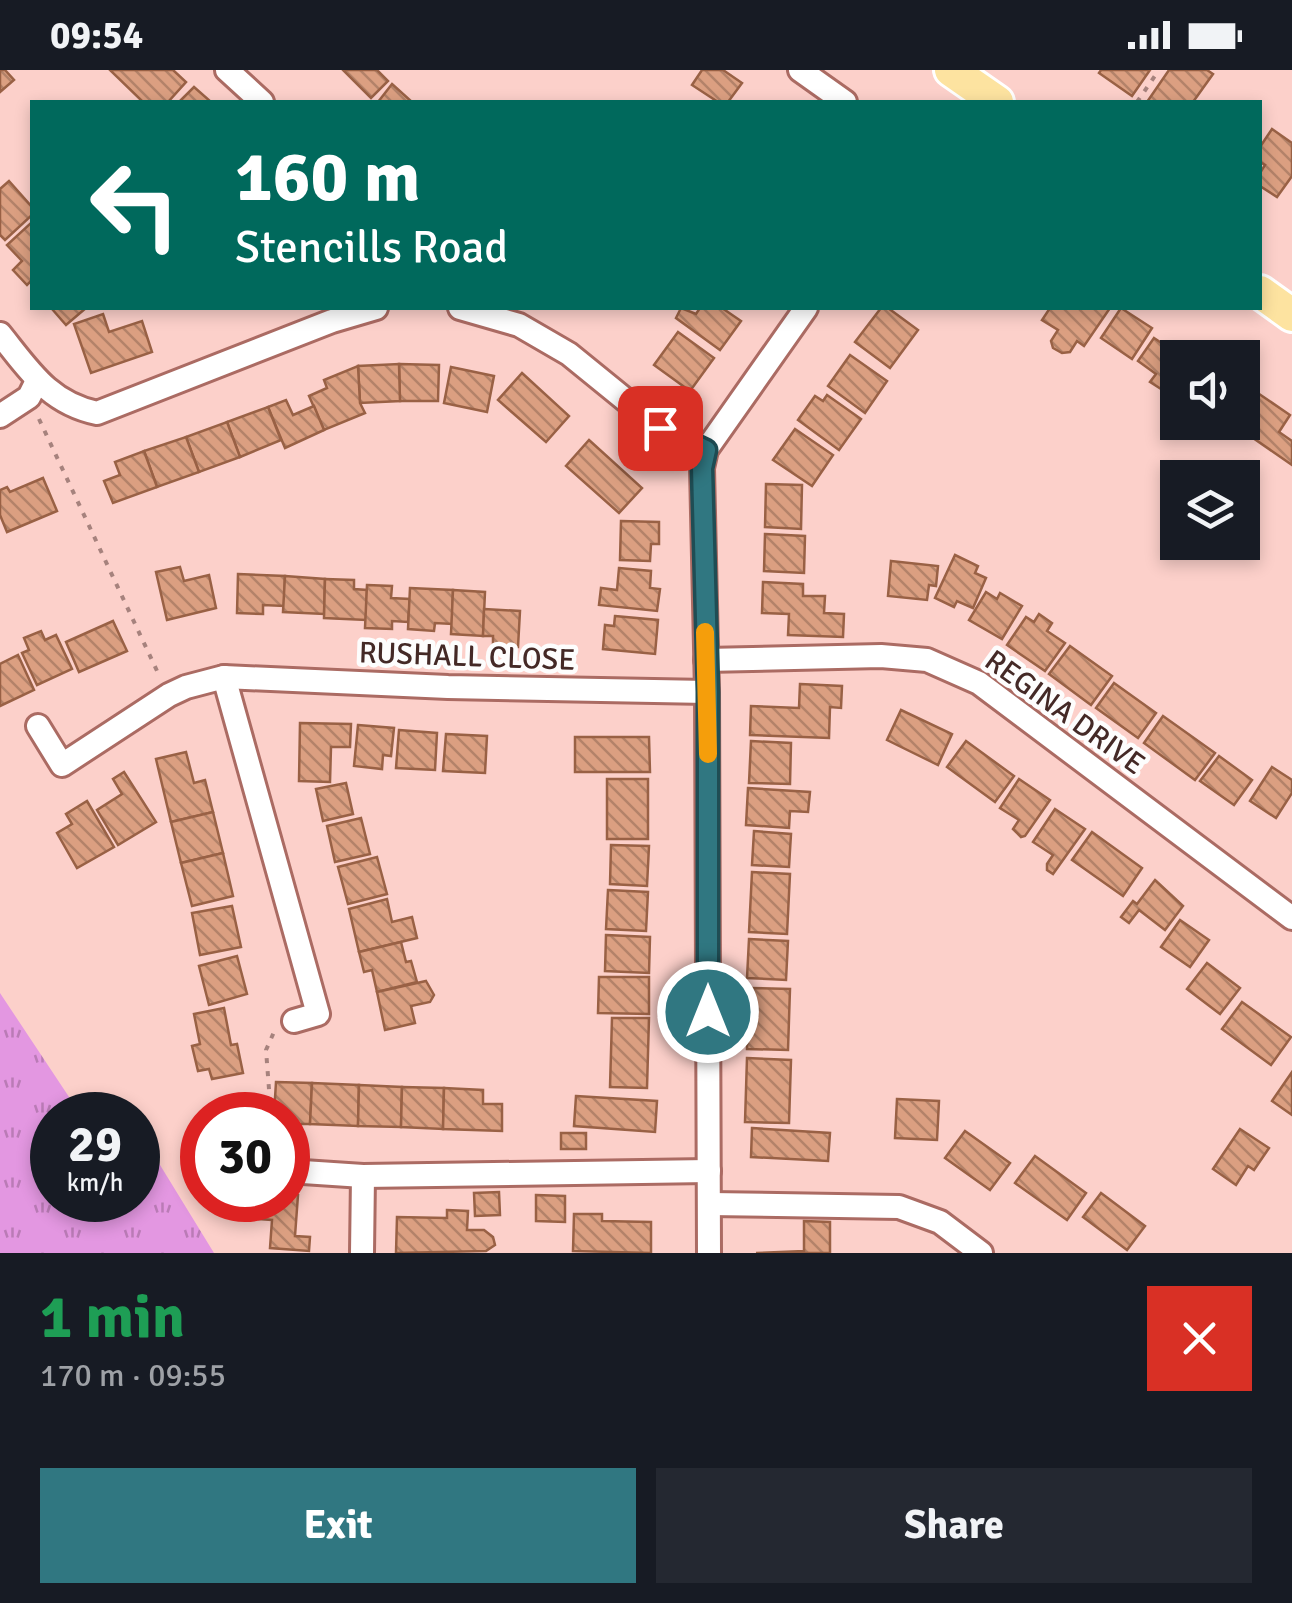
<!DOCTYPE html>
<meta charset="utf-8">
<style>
:root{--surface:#171b24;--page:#242831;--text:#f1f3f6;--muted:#9ea1a6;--accent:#307781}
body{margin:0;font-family:Signika,sans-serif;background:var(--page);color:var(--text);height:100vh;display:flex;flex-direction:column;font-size:38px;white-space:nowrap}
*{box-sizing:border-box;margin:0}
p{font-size:32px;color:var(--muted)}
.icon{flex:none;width:55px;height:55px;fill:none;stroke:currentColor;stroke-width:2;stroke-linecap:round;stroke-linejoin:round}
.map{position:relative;height:1183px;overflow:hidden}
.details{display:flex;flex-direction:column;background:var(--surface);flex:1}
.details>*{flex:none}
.hud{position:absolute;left:30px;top:30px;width:1232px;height:210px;border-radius:0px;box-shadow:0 5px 15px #0003;background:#00695c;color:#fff;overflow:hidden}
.fabs{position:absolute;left:1160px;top:270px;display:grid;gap:20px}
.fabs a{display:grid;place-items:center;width:100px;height:100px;border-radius:0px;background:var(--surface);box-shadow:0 5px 15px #0003;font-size:50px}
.speed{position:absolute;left:30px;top:1022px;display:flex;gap:20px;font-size:50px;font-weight:700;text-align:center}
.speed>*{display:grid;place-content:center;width:130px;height:130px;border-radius:50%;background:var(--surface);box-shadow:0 5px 15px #0003;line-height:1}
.speed small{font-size:25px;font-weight:400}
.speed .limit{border:15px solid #d22;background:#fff;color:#111}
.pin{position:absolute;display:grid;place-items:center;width:85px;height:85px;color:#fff;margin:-42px;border-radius:20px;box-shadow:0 5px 15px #0006}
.me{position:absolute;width:110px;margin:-55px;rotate:0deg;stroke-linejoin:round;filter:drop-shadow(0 0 8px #0008)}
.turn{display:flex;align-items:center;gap:35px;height:210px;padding:0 40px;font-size:45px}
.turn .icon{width:130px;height:130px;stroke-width:2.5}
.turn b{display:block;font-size:70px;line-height:85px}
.round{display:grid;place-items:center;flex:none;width:105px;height:105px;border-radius:0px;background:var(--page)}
.overview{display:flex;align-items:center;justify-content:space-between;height:170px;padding:0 40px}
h1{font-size:60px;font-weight:800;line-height:75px;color:#1e9e55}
.action{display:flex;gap:20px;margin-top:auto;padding:20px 40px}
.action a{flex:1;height:115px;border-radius:0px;background:var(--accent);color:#fff;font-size:40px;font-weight:800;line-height:115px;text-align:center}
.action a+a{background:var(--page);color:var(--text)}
.status{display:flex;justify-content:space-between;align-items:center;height:70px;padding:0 50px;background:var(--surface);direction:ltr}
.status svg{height:28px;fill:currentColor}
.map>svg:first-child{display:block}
.grass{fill:url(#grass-tufts)}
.building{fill:url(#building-back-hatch);stroke:#996145;stroke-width:2.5}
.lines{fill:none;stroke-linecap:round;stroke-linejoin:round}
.street-casing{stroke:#ab6b63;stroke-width:28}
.primary-casing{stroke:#fff;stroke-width:38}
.path{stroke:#a6827d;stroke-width:4;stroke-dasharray:5 8;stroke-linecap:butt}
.street{stroke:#fff;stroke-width:22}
.primary{stroke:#fde3a0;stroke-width:32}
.route-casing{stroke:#1f4d54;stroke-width:25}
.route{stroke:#307781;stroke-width:18}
.slow{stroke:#f59e0b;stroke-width:18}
.labels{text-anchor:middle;stroke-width:9;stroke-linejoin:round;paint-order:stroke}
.street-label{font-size:30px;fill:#442926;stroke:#fdfdfd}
</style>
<div class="status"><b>09:54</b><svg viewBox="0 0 49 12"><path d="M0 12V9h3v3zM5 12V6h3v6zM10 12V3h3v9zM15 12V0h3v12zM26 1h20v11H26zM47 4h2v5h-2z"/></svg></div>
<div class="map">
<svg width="1292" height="1183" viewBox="0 0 1292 1183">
<defs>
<pattern id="grass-tufts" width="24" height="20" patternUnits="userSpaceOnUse" patternTransform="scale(2.5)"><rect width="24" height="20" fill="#e397e1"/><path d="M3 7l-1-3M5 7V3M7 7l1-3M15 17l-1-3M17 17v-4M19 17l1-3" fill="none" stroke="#ba7bb6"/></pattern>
<pattern id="building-back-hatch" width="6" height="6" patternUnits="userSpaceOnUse" patternTransform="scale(2.5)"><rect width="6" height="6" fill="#db9f81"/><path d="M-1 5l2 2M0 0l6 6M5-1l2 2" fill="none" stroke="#b38269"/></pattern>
</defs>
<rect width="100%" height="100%" fill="#fcd0ca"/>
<polygon class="grass" points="0,923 81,1045 52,1045 52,1130 138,1130 138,1081 149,1077 214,1183 0,1183"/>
<g class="building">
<polygon points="0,0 5,0 14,10 0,22"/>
<polygon points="110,0 173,0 186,12 168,32 143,32"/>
<polygon points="343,0 377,0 388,11 371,28"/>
<polygon points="702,0 723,0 742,13 728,32 718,32 692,15"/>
<polygon points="1101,0 1150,0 1132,26 1099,3"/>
<polygon points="1169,0 1207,0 1213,4 1193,32 1147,32"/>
<polygon points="392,14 412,32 378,32"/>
<polygon points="194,17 210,31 179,32"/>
<polygon points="1272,59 1292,73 1292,106 1277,127 1260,116 1260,103 1265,95 1260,92 1260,77"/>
<polygon points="9,111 32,137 32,145 5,170 0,165 0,119"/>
<polygon points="32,152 32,210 27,215 13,200 22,191 7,175"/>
<polygon points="54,238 86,238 66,255 52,239"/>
<polygon points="681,238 696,244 700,238 722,238 741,251 720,280 676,248"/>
<polygon points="881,238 888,238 918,260 890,298 855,272"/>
<polygon points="1050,238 1110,238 1084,276 1077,271 1070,282 1062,283 1053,278 1051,271 1058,260 1042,250"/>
<polygon points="1121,238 1152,258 1132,289 1101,268"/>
<polygon points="103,244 109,262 142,251 152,282 91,303 74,254"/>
<polygon points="678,262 714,288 690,321 654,295"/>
<polygon points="1154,268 1184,288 1178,288 1178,312 1169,324 1150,312 1156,304 1138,291"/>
<polygon points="850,285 887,311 865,343 828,316"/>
<polygon points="399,294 439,295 438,331 400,331"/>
<polygon points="399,294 400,331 360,333 358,296"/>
<polygon points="358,296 360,333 365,343 324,360 309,326 327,318 324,310"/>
<polygon points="451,297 494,306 487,342 444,333"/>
<polygon points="522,303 569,346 546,372 498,330"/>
<polygon points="1243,313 1290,345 1279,362 1292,371 1292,395 1230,352 1242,352"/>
<polygon points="827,325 861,349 839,380 798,350 815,326 823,331"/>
<polygon points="286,330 293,345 314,336 324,360 285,378 268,337"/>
<polygon points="268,337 281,370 240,387 227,352"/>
<polygon points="227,352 240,387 199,402 186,367"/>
<polygon points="795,359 833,385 812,416 773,390"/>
<polygon points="186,367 199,402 157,417 144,381"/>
<polygon points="589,370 642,418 619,443 566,396"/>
<polygon points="144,381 157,417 113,433 104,411 120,405 115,392"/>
<polygon points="43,408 57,441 7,462 0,445 0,420 7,417 10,422"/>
<polygon points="766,414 802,415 801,459 765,457"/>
<polygon points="621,451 659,452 659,474 651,474 650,491 620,490"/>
<polygon points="765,464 805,466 804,503 764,501"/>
<polygon points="955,485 978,496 975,503 986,508 973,538 957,531 954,537 935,528"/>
<polygon points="891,491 938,496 936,516 929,515 927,530 888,526"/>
<polygon points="180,497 184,511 209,505 216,538 167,550 156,502"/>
<polygon points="619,498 651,501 650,518 660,519 657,541 599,535 601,518 617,520"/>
<polygon points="238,504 285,506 284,536 263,535 263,544 237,543"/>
<polygon points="285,506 325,509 324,544 283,542"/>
<polygon points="325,509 354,510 354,519 367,520 366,550 324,548"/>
<polygon points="763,512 803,514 803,526 825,526 824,543 844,544 843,567 788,565 789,544 762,543"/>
<polygon points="367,515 392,516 391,528 410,529 408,552 392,551 392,559 365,558"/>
<polygon points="410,518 453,520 452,554 435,553 434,561 408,559"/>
<polygon points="453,520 485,522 483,566 451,564"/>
<polygon points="986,522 997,529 1000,523 1022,536 1002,569 969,550"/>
<polygon points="484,539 520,541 518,577 493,576 493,566 483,566"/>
<polygon points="1039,544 1052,553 1047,561 1065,573 1045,601 1007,575 1026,547 1034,552"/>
<polygon points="615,546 658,550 655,584 603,579 605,555 614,556"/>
<polygon points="113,551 127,581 79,602 66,572"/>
<polygon points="41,561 45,570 56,565 72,599 37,615 22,583 29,580 24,568"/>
<polygon points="1070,576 1112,606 1091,635 1049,604"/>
<polygon points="18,585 34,620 0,636 0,594"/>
<polygon points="1114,613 1156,643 1138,668 1096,638"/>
<polygon points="800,614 842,616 841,638 830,637 829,668 750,665 751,636 799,638"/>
<polygon points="901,640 952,664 938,695 887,670"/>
<polygon points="1163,646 1215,683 1195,710 1144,673"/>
<polygon points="300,653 351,654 350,677 331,677 330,712 299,711"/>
<polygon points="358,655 394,658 391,686 383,685 382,699 354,696"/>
<polygon points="399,660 437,663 435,700 396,698"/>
<polygon points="446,664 487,666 485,703 443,701"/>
<polygon points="575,667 649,667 650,702 575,702"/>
<polygon points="751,671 791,673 790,714 749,713"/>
<polygon points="966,671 1014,706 995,732 947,697"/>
<polygon points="186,682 194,713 205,710 213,742 171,752 156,689"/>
<polygon points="1219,686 1252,710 1234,735 1200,711"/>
<polygon points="1272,697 1292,710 1292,723 1276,748 1250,731"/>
<polygon points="124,702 156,752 118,775 97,740 122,724 113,709"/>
<rect x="607" y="709" width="41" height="60"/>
<polygon points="1019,709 1050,730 1025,766 1021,767 1013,759 1019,750 1000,738"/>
<polygon points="346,713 353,744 323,751 316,719"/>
<polygon points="748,718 810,722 808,742 790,741 789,758 746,755"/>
<polygon points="87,731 114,777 77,798 57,763 72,754 66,744"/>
<polygon points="1055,739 1085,759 1053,804 1047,800 1047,794 1053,785 1033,772"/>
<polygon points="213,742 223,783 181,793 171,752"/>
<polygon points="361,748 370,784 335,792 327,756"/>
<polygon points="754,761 791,764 789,797 752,795"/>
<polygon points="1092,762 1142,798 1123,826 1072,790"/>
<polygon points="611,775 649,776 647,816 610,814"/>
<polygon points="223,783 233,826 192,836 181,793"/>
<polygon points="377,787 387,824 348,834 338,797"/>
<polygon points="752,802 790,804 787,864 749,862"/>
<polygon points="1155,810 1183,836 1165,860 1139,840 1129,853 1121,847 1133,831 1137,834"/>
<polygon points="608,820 648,822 646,861 606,859"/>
<polygon points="387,829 392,852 412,847 417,868 359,882 349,839"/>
<polygon points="232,836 241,877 200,885 192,843"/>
<polygon points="1180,850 1209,870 1190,897 1161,877"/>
<polygon points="606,865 650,867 649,903 605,901"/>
<polygon points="749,869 788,871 786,910 747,908"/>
<polygon points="401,872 406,892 411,891 417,912 377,922 372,900 364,902 359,882"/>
<polygon points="237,886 247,924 209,935 199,896"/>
<polygon points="1207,893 1240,918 1220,944 1187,919"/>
<polygon points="599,907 649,907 649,944 598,943"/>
<polygon points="426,911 434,925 430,932 411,936 415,953 385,960 377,922"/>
<polygon points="749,918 790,919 788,980 747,979"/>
<polygon points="1242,932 1291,967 1271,995 1222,959"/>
<polygon points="224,938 231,975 237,974 243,1003 212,1009 209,999 198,1001 192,976 200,974 194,944"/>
<polygon points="612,948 649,948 647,1018 610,1017"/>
<polygon points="747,988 791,990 789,1053 745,1052"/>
<polygon points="1292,1002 1292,1045 1272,1031"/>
<polygon points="276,1012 312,1013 310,1054 288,1054 288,1045 274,1045"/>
<polygon points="312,1013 359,1015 358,1056 310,1054"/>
<polygon points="359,1015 402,1017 401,1057 358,1056"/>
<polygon points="402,1017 444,1018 443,1059 401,1057"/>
<polygon points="444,1018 483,1020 483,1034 502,1034 502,1061 443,1059"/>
<polygon points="576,1026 657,1031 655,1062 574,1056"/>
<polygon points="897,1029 939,1031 937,1070 895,1068"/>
<polygon points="202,1058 202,1091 198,1091 193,1087 193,1075 196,1070 202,1071"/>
<polygon points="752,1058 830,1063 828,1091 751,1087"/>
<polygon points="1240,1059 1269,1078 1254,1100 1248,1096 1236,1115 1213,1099"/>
<polygon points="965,1061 1010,1093 990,1120 945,1088"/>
<rect x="561" y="1063" width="25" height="16"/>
<polygon points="1035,1086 1086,1123 1067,1150 1015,1113"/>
<polygon points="499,1122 500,1145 475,1146 474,1123"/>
<polygon points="1101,1123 1145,1156 1127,1180 1083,1147"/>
<polygon points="288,1124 298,1125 295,1166 310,1167 309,1181 270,1178 272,1150 259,1149 259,1139 243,1137 244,1130 288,1130"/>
<polygon points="536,1125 565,1126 565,1152 536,1151"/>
<polygon points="447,1140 468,1141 467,1160 484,1160 493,1167 495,1175 486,1181 396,1183 397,1147 447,1148"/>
<polygon points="574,1144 602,1144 602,1151 651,1152 651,1183 573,1181"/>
<polygon points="804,1151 830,1152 830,1183 756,1183 804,1181"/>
</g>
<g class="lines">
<defs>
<g id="street">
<polyline points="227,0 262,32"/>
<polyline points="800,0 845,32"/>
<polyline points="460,238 519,255 569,284 660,358 706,380"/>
<path d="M0,264C29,300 49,333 97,343L332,251L376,238"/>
<polyline points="0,346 29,327 37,311"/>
<polyline points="706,590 881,586 927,590 979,613 1292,848"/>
<polyline points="224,607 318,944 294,951"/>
<polyline points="38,656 62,695 169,625 186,617 224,607 448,617 707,622"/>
<polyline points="288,1101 363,1106 709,1101"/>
<polyline points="710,1134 899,1137 940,1152 981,1183"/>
<polyline points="362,1183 363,1106"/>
<polyline points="709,1183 707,622 702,398 706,380 806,238"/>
</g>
<g id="primary">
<polyline points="951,0 997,32"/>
<polyline points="1260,222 1292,245"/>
</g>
</defs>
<use href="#street" class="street-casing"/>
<use href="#primary" class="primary-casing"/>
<g class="path">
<polyline points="1137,32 1159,0"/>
<polyline points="39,349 158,603"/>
<polyline points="271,1045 266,980 274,962"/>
</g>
<use href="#street" class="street"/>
<use href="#primary" class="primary"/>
</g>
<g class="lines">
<defs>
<polyline id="route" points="660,358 706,380 702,398 708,622 708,942"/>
</defs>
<use href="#route" class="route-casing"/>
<use href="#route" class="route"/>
<polyline class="slow" points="705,562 708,684"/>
</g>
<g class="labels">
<g class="street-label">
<text transform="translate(467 586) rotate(2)" y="10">RUSHALL CLOSE</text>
<text transform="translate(1065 642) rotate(36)" y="10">REGINA DRIVE</text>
</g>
</g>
</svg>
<div class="fabs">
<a><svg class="icon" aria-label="sound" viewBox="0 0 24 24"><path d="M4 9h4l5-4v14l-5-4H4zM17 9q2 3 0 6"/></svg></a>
<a><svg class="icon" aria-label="layers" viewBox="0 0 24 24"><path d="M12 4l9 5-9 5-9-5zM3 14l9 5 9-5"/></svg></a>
</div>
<div class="speed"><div>29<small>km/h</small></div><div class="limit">30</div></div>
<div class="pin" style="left:660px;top:358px;background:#d93025"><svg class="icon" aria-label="arrive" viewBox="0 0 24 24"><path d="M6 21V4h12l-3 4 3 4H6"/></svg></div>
<svg class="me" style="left:708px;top:942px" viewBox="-20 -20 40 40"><circle r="17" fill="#307781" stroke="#fff" stroke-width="3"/><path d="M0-11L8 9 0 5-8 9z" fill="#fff"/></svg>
<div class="hud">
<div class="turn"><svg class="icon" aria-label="left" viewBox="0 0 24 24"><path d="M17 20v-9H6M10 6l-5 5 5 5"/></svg><div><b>160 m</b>Stencills Road</div></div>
</div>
</div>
<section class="details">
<div class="overview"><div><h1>1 min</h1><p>170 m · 09:55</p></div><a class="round" style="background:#d93025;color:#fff"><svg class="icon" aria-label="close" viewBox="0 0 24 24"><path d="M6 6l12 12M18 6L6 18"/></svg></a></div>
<div class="action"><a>Exit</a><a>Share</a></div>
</section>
